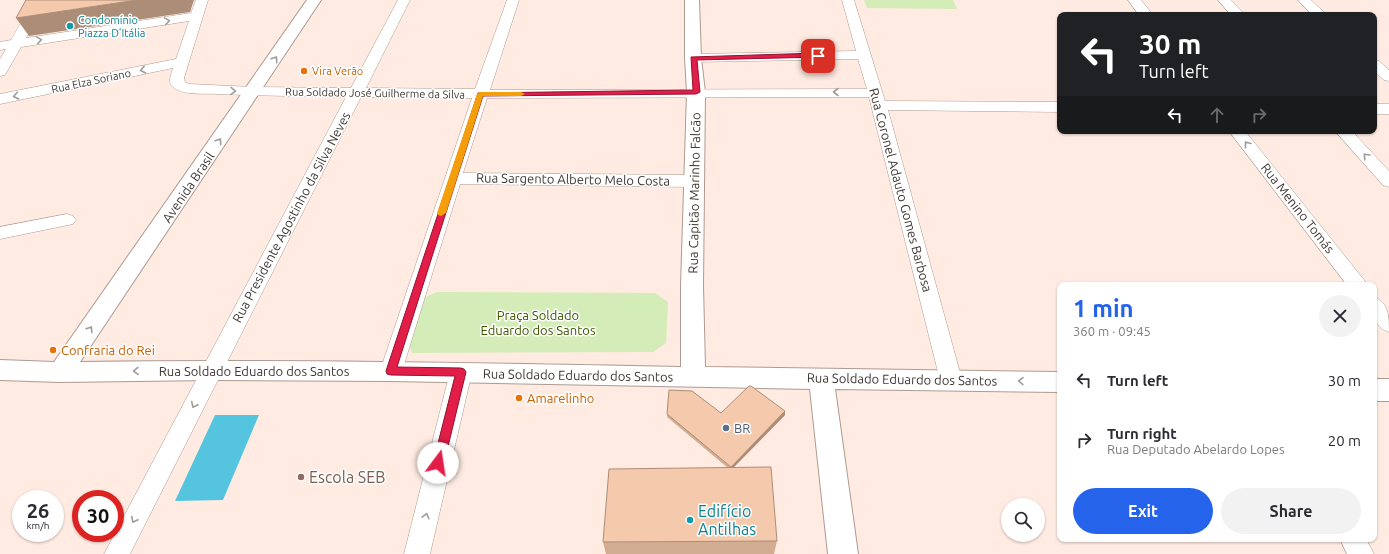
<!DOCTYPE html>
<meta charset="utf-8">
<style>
:root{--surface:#fff;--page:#f2f2f3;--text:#2b2b33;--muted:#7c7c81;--accent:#2563eb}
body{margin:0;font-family:Ubuntu,sans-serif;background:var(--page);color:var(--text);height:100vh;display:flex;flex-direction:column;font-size:15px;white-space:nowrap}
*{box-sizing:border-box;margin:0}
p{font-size:13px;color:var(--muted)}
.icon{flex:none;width:22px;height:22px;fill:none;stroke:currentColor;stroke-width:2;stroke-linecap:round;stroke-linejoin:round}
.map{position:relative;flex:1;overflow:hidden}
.details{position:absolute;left:1057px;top:282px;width:320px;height:260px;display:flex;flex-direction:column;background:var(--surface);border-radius:8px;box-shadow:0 1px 3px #0004}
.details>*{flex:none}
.guide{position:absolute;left:1057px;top:12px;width:320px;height:122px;border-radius:8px;box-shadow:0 1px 3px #0004;background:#202124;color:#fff;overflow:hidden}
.tools{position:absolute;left:1001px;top:498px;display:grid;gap:8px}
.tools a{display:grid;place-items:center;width:44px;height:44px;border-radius:50%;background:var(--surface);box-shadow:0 1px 3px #0004;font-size:20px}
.speed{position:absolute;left:12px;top:490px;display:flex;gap:8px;font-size:20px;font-weight:700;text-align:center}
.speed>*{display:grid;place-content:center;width:52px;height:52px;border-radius:50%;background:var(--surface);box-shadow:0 1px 3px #0004;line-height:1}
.speed small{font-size:10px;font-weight:400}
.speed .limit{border:6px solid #d22;background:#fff;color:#111}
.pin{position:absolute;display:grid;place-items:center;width:34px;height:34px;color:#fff;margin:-17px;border-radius:8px;box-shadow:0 2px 6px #0006}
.me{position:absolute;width:44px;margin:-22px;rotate:14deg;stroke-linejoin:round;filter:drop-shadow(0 0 3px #0008)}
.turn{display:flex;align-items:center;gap:14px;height:84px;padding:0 16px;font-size:18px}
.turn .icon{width:52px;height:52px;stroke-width:2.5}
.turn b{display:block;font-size:28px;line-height:34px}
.lanes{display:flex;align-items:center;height:38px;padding:0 16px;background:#0003;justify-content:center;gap:20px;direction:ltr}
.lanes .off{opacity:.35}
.round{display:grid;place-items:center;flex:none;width:42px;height:42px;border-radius:21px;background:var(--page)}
.overview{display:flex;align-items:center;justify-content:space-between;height:68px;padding:0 16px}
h1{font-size:24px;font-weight:700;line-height:30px;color:var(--accent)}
.action{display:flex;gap:8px;margin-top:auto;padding:8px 16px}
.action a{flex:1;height:46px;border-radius:24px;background:var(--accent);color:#fff;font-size:16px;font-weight:700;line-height:46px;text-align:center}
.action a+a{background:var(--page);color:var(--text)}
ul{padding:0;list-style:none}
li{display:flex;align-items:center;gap:12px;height:60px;padding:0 16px}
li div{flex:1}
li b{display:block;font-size:15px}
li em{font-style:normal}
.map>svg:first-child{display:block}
.green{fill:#d4ecb8}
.water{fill:#55c5df}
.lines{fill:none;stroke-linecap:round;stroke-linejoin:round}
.minor-casing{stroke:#ac9b92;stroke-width:1}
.tertiary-casing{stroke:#ac9b92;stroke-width:2}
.minor{fill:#fff;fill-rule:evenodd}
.tertiary{fill:#fff;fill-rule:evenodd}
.wall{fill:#d3ad93}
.shaded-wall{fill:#ac8d78}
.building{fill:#f5c9ab;stroke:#ac8d78}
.oneway{stroke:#a09c9a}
.route{fill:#e11d48;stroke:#92132f}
.slow{fill:#f59e0b}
.culture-dot{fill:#0f9aa8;stroke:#fff;stroke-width:1.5}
.food-dot{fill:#e8710a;stroke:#fff;stroke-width:1.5}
.service-dot{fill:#5c6f8a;stroke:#fff;stroke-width:1.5}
.education-dot{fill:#8d6e63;stroke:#fff;stroke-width:1.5}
.labels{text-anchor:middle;stroke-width:3;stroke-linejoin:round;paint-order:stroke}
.far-culture-label{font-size:11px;fill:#0d838f;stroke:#fff;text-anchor:start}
.far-food-label{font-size:11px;fill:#c56008;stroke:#fff;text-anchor:start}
.far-street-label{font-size:11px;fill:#403935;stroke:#fff}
.street-label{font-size:13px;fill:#403935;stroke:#fff}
.park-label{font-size:13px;fill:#3b5700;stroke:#fff}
.food-label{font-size:13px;fill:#c56008;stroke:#fff;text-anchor:start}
.service-label{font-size:13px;fill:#4e5e75;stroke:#fff;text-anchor:start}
.near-education-label{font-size:16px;fill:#785e54;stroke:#fff;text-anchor:start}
.near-culture-label{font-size:16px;fill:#0d838f;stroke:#fff;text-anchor:start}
</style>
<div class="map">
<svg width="1389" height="554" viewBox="0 0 1389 554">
<rect width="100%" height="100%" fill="#ffebe2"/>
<g class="green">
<polygon points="864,0 953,0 957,9 867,8"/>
<polygon points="437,292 655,293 668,302 666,343 653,352 412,353 408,339 421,299"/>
</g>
<polygon class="water" points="215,415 259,415 223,500 175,501"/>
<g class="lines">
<defs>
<g id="minor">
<path d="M34,0H46L26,38L191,13L196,0H208L184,78L185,82L189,84L253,87L351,88L398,0H410L366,88L475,89L507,0H519L490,90L867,89L858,59L693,62L688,61L686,58L688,55L693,54L856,51L842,0H854L885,101L1060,102V112L888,110L962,380L959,386L951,389L943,386L940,380L869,97L487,98L463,173L694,175L700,177L702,181L700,185L694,187L460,184L402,371L398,377L391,380L384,377L380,371L472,98L361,97L130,554H104L346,97C304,96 262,96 219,94C206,93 186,96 174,88C167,83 171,75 173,68L0,104V94L176,59L189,21L21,47L5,75L0,76V59L6,49L0,50V42L11,40Z"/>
<polygon points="1128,0 1141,0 1153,15 1139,15"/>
<polygon points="1218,0 1231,0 1245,15 1231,15"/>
<polygon points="1298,0 1311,0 1327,15 1312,15"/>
<polygon points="1374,60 1379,61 1389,70 1389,81 1384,80 1374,71"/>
<rect x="1374" y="104" width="15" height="10"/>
<polygon points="1229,131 1245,131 1368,285 1347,285"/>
<polygon points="1335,131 1352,131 1389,171 1389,187 1383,185"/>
<polygon points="67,214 73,216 76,220 73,224 0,239 0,227"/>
<path d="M1374,297C1389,303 1389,316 1389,332C1372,326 1374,313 1374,297Z"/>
<polygon points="461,363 468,366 472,372 430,554 404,554 450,372 454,366"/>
<polygon points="1340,539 1366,539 1374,554 1347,554"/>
</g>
<g id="tertiary">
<path d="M307,0H321L80,362C281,359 481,363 681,367V286L687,92L685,58V0H699L701,58L705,92L703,286L705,367L1060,372V392L835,389L858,554H828L810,389L391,381L212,380L60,382L0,380V360L54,362Z"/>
<rect x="1374" y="379" width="15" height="22"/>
</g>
</defs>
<use href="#minor" class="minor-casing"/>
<use href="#tertiary" class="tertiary-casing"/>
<use href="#minor" class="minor"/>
<use href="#tertiary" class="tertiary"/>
</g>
<polygon class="wall" points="667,414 785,415 733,468 777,541 774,554 606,554 603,542 728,468 667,417"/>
<g class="shaded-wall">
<polygon points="137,0 194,0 190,12 29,36 16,18"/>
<polygon points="785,411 785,415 731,470 731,467"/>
</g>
<g class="building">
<polygon points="26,0 137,0 16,18"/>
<polygon points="749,386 751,386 785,411 731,467 667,414 669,390 692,391 721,413"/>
<polygon points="771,467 777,541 603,542 609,469"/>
</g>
<defs><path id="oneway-chevron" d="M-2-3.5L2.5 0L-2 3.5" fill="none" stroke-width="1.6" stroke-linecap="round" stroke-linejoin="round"/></defs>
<g class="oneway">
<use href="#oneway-chevron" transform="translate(167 21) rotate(-9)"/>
<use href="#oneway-chevron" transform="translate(39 40) rotate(-9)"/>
<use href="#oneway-chevron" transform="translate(275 59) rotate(-56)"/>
<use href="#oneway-chevron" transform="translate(143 70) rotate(168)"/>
<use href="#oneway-chevron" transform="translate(233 91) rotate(1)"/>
<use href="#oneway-chevron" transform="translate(836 92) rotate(-180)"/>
<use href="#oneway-chevron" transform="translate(16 96) rotate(168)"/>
<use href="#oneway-chevron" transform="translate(219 141) rotate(-56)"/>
<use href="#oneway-chevron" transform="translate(1247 144) rotate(-128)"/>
<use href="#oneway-chevron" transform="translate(1366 156) rotate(-133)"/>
<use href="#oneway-chevron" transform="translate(90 329) rotate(-56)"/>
<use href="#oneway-chevron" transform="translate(136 371) rotate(179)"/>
<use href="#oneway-chevron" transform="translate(1021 381) rotate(-179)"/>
<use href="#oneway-chevron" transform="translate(194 405) rotate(117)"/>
<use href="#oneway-chevron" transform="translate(426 516) rotate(-76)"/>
<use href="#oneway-chevron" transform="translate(134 520) rotate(117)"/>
</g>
<polygon class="route" points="818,53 822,56 821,57 697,60 700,92 696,94 483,96 397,367 461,368 464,369 466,372 444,463 442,467 438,468 435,467 433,463 455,376 391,375 387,374 386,371 478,93 693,90 691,57"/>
<polygon class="slow" points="480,92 521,92 525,94 521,96 483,96 446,213 441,216 438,215 437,213 477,94"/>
<g class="culture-dot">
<circle cx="70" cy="26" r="4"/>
<circle cx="690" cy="520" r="4"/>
</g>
<g class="food-dot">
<circle cx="304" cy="71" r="4"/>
<circle cx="53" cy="350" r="4"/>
<circle cx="519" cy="398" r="4"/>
</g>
<circle class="service-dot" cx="726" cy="428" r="4"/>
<circle class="education-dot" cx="301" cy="477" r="4"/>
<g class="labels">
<g class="far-culture-label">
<text x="78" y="24">Condomínio<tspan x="78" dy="13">Piazza D'Itália</tspan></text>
</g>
<g class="far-food-label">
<text x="312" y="75">Vira Verão</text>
</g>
<g class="far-street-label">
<text transform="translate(91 81) rotate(-12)" y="4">Rua Elza Soriano</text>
<text transform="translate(375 93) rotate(1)" y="4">Rua Soldado José Guilherme da Silva</text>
</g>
<g class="street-label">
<text transform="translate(573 179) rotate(1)" y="5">Rua Sargento Alberto Melo Costa</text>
<text transform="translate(188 187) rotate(-56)" y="5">Avenida Brasil</text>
<text transform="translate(901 190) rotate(75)" y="5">Rua Coronel Adauto Gomes Barbosa</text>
<text transform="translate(694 193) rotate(-89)" y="5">Rua Capitão Marinho Falcão</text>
<text transform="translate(1298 208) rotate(52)" y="5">Rua Menino Tomás</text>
<text transform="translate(291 217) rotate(-62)" y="5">Rua Presidente Agostinho da Silva Neves</text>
<text x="254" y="376">Rua Soldado Eduardo dos Santos</text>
<text transform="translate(578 375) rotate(1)" y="5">Rua Soldado Eduardo dos Santos</text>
<text transform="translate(902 379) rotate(1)" y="5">Rua Soldado Eduardo dos Santos</text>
</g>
<g class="park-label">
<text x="538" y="320">Praça Soldado<tspan x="538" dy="15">Eduardo dos Santos</tspan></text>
</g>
<g class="food-label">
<text x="61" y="355">Confraria do Rei</text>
<text x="527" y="403">Amarelinho</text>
</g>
<g class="service-label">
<text x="734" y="433">BR</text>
</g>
<g class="near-education-label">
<text x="309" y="483">Escola SEB</text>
</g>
<g class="near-culture-label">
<text x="698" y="517">Edifício<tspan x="698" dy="18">Antilhas</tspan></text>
</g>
</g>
</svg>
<div class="tools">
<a><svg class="icon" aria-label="search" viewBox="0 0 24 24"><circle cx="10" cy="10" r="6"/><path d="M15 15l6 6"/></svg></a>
</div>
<div class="speed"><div>26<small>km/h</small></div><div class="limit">30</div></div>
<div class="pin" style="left:818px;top:56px;background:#d93025"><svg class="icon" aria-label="arrive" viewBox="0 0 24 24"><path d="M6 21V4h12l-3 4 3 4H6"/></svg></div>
<svg class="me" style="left:438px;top:463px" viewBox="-20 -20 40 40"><circle r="19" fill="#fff"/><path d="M0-13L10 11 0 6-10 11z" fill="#e11d48"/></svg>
<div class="guide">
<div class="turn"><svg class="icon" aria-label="left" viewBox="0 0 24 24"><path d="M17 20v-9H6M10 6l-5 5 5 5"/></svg><div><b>30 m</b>Turn left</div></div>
<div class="lanes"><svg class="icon" aria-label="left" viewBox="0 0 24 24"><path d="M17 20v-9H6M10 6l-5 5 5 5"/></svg><svg class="icon off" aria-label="ahead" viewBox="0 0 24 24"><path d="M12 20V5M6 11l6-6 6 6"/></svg><svg class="icon off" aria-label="right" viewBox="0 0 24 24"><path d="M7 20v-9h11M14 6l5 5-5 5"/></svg></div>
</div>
<section class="details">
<div class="overview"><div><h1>1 min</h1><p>360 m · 09:45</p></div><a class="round"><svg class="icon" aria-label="close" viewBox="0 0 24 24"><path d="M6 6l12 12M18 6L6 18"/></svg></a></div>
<ul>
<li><svg class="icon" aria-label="left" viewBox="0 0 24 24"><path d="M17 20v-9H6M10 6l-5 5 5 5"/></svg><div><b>Turn left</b></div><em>30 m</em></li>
<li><svg class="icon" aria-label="right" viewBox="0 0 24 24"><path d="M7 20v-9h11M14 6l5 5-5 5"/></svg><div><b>Turn right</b><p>Rua Deputado Abelardo Lopes</p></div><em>20 m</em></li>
</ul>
<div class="action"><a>Exit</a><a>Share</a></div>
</section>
</div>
